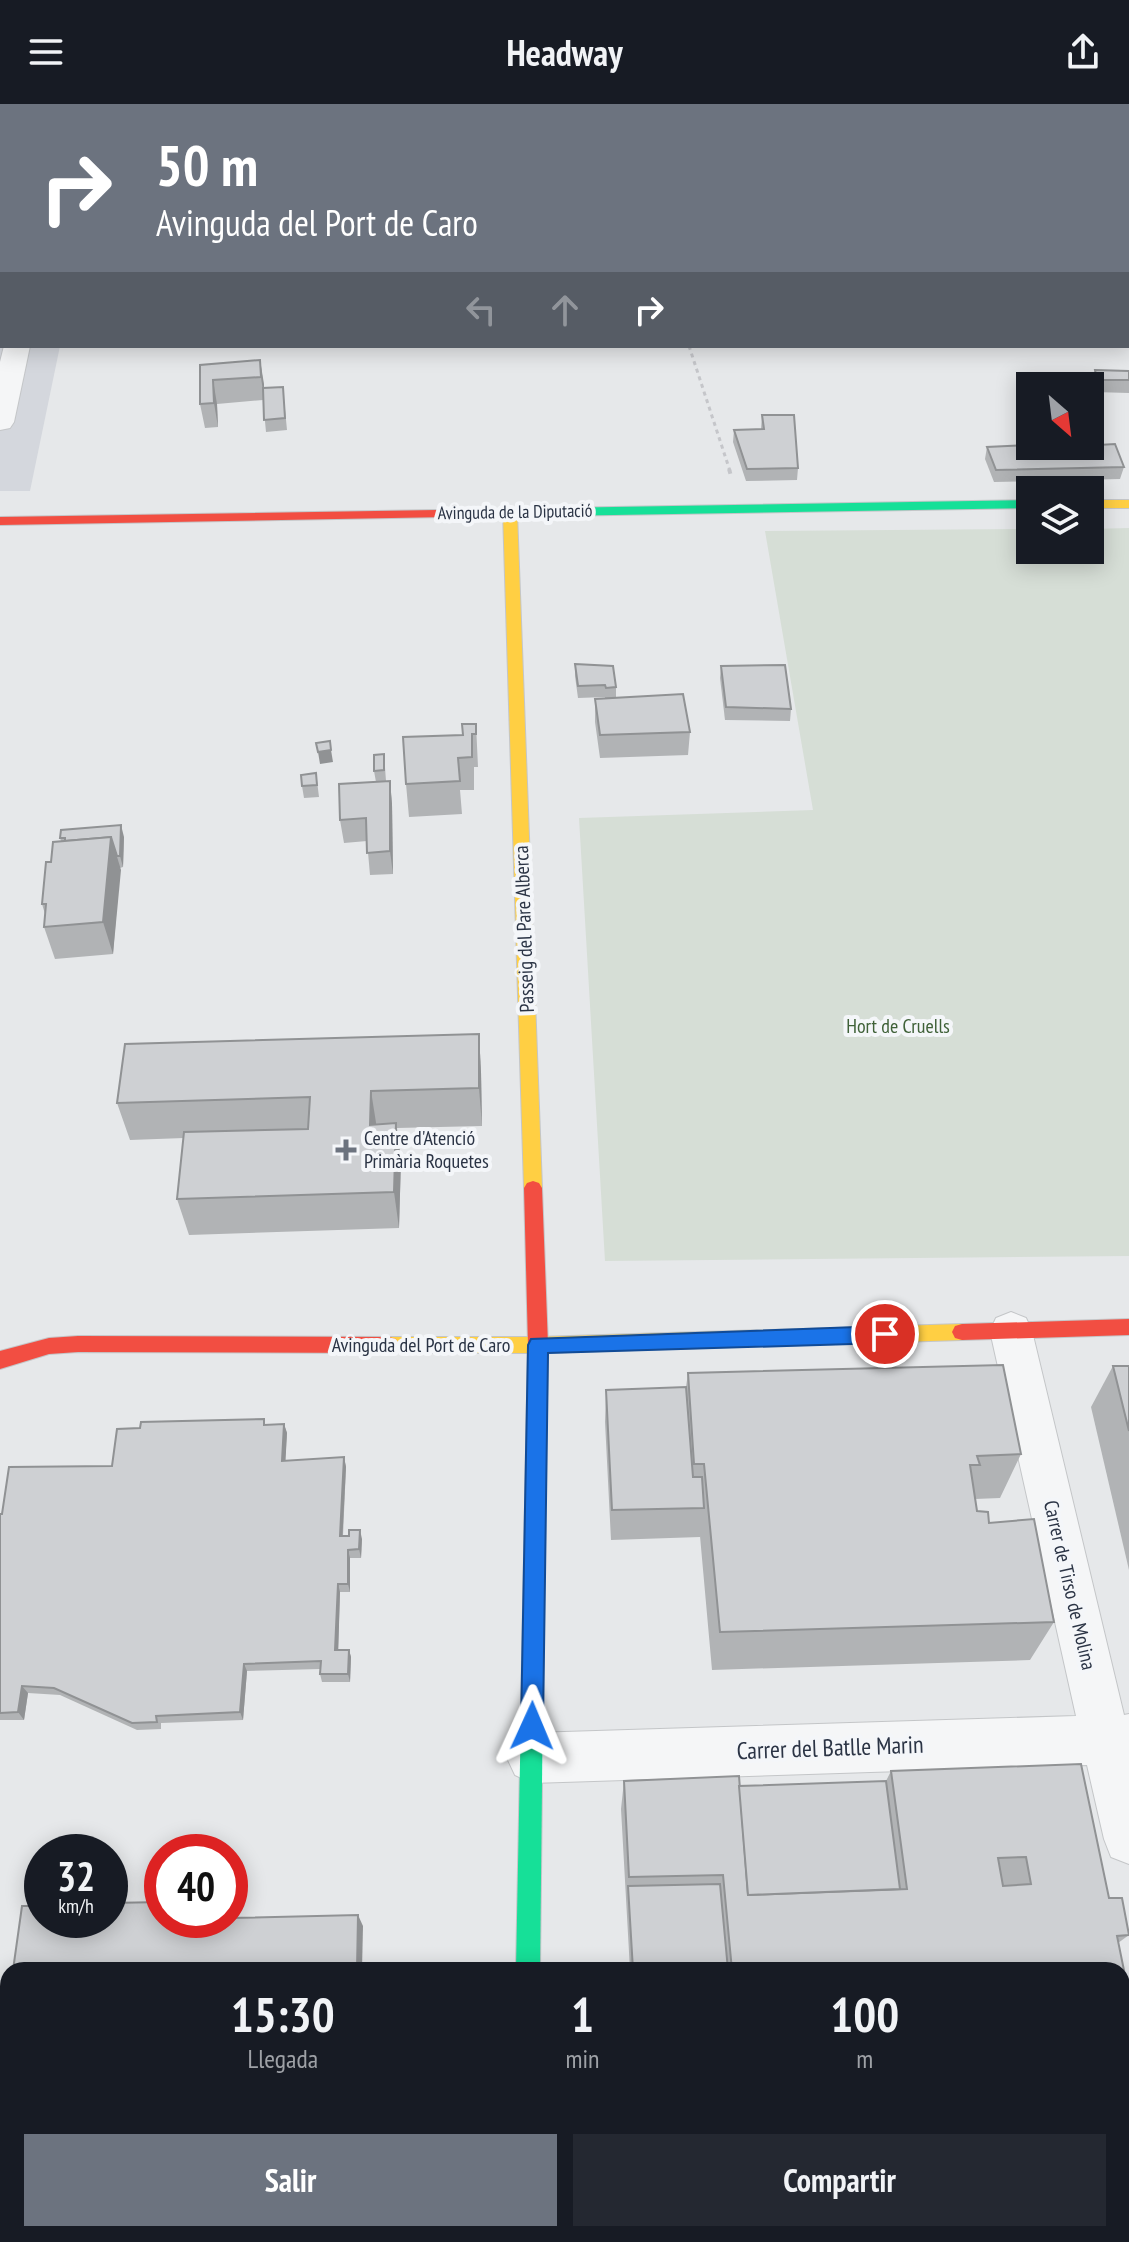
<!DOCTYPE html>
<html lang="es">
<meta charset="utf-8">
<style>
:root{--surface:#171b24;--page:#242831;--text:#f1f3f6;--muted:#9ea1a6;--accent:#6c737f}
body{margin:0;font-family:"PT Sans Narrow",sans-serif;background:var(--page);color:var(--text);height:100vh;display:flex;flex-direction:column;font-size:30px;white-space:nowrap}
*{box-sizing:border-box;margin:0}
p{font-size:26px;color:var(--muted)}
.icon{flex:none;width:44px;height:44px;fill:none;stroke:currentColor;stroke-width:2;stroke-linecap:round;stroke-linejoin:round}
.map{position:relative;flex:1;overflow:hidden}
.side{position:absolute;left:0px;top:1858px;width:1130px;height:280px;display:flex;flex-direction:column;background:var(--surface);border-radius:24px 24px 0 0;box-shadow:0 4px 20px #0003}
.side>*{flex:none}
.banner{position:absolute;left:0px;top:0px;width:1130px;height:244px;box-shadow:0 4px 20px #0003;background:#6c737f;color:#fff;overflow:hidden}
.needle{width:52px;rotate:152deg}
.buttons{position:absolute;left:1016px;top:268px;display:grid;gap:16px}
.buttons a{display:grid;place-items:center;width:88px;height:88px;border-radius:0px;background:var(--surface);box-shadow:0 4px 20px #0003;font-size:40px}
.speed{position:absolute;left:24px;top:1730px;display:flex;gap:16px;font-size:40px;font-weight:700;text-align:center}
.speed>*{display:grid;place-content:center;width:104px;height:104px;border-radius:50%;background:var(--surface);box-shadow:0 4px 20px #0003;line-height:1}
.speed small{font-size:20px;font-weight:400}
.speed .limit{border:12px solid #d22;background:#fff;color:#111}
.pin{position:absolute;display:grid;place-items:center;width:68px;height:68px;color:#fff;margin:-34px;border:4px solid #fff;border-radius:50%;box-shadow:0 2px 8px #0007}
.me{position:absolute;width:88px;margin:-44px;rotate:1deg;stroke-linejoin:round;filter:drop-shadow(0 0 6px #0008)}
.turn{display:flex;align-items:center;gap:28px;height:168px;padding:0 24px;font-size:36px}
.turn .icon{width:104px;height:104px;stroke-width:2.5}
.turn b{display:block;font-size:56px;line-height:68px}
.lanes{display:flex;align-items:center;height:76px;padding:0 24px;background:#0003;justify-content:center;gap:40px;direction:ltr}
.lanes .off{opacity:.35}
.eta{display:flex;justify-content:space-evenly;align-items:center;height:136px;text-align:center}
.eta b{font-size:48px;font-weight:800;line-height:56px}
.primary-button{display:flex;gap:16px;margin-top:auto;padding:16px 24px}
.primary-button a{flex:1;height:92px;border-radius:0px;background:var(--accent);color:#fff;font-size:32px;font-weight:800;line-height:92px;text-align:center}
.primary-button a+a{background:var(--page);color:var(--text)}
header{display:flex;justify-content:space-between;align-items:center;height:104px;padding:0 24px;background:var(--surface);font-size:36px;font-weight:800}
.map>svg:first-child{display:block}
.built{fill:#d4d7dd}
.green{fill:#d6ded6}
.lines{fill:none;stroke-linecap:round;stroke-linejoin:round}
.street-casing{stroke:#c4c6c8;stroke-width:2}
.fast-casing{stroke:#c4c6c8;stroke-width:2}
.slow-casing{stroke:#c4c6c8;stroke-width:2}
.jam-casing{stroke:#c4c6c8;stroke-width:2}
.path-far1{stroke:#c5c6ca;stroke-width:3;stroke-dasharray:4 4;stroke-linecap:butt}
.path{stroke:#c5c6ca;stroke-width:4;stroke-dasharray:5 5;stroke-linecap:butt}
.street{fill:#f5f6f7;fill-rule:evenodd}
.fast{fill:#16e098;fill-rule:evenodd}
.slow{fill:#ffcf43;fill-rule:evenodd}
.jam{fill:#f24e42;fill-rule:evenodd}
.wall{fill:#b1b3b5}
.shaded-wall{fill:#909294}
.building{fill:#ced0d3;stroke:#909294;stroke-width:2;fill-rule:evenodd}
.route{fill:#1a73e8;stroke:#114b97;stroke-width:2}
.poi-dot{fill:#6c737f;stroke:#f4f6f9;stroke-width:3}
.labels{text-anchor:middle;stroke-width:8;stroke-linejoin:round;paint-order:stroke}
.far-street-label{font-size:18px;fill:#2b3445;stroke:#f4f6f9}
.street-label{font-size:20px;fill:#2b3445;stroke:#f4f6f9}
.park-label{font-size:20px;fill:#3f6138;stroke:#f4f6f9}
.poi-label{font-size:20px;fill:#2b3445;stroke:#f4f6f9;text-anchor:start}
.near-street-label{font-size:24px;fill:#2b3445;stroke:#f4f6f9}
</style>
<header><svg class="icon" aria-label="menu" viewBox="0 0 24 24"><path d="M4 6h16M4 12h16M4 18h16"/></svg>Headway<svg class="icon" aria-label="share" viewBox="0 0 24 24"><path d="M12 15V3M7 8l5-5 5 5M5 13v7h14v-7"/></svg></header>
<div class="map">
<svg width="1129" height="2138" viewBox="0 0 1129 2138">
<rect width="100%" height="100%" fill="#e6e8ea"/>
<polygon class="built" points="0,0 109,0 2,2 2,242 60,242 30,387 0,387"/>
<polygon class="green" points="1129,424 1129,1152 605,1157 579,714 813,706 765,427 1030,425 1030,446 1090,446 1090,425"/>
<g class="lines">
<defs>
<g id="street">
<rect x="58" y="0" width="22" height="2"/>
<polygon points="4,242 30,242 14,318 10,324 0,326 0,258"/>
<polygon points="1011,1208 1026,1214 1032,1227 1124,1611 1129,1610 1129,1760 1111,1753 1104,1735 1087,1661 532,1679 515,1671 507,1654 515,1637 532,1629 1076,1612 990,1227 996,1214"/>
<polygon points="1129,2084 1129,2138 1114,2138 1101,2130 1122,2130 1122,2085"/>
<rect x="495" y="2130" width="58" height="8"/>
<polygon points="645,2130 842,2130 838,2138 641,2138"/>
</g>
<g id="fast">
<polygon points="1030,396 1030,404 497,413 490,409 497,405"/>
<polygon points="535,1392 542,1394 545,1401 540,1866 516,1866 525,1401 528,1394"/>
</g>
<g id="slow">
<rect x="1090" y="396" width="39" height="8"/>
<polygon points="510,404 517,408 542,1084 539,1089 527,1089 524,1084 503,408"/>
<polygon points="962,1220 969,1222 972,1228 969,1234 962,1236 538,1249 389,1249 382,1247 379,1241 382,1235 389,1233 538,1233"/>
</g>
<g id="jam">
<polygon points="497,405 504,409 502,412 0,421 0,413"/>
<polygon points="533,1077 539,1079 542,1084 548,1241 545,1401 542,1408 535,1410 528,1408 525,1401 528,1241 524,1084 527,1079"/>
<polygon points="1129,1215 1129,1231 962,1236 955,1234 952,1228 955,1222 962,1220"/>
<polygon points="78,1232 389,1233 396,1235 399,1241 396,1247 389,1249 78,1248 49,1250 0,1265 0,1247 49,1234"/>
</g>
</defs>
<use href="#street" class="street-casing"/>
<use href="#fast" class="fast-casing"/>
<use href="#slow" class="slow-casing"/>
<use href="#jam" class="jam-casing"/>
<polyline class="path-far1" points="689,242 730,367"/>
<polyline class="path" points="729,365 731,372"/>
<use href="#street" class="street"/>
<use href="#fast" class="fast"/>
<use href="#slow" class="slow"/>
<use href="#jam" class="jam"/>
</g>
<g class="wall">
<polygon points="260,256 264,284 284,295 287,326 266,328 263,296 217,300 218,323 205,324 200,300 200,261"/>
<polygon points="1095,266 1129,267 1129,289 1094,288 1092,278"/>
<polygon points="762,311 798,364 797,376 746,377 733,338 734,326 761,325"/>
<polygon points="987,343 1124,363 1120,375 994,378 985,355"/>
<polygon points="575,560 616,583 616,594 690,628 688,651 600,654 595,618 595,595 605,594 605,593 578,594 575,572"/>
<polygon points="721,562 791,605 790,617 725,616 720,574"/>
<polygon points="476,620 478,663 474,663 474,686 460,686 462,710 409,713 406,680"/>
<polygon points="384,650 386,677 390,677 392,700 393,770 370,771 367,737 344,739 340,716 376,678 374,667"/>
<polygon points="316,669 319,693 304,694 302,682"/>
<polygon points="124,733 123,763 120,764 113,850 55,855 44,823 45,810 42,800 51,758 61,737 60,734"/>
<polygon points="479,930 481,968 482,1022 397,1024 401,1056 399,1124 189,1131 177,1095 184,1034 130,1036 117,999"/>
<polygon points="1113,1262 1129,1262 1129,1466 1091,1303"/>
<polygon points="688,1269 1021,1350 1000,1394 975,1395 977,1407 989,1419 1054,1518 1030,1556 712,1566 700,1432 700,1433 611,1436 605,1318 606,1286 686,1283"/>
<polygon points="284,1320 287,1329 285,1357 344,1353 346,1363 343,1432 362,1435 361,1454 350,1454 350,1488 340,1488 338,1546 349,1546 351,1553 350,1578 322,1578 320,1570 320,1565 247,1567 243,1616 161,1619 161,1625 137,1626 60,1591 28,1589 24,1616 0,1616 0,1410 112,1362 266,1321"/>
<polygon points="891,1667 1109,1794 1129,1831 1118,1839 1129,1891 1129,2013 1122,2016 1122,1866 630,1866 621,1705 624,1677 739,1682 886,1677"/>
</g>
<g class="shaded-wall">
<polygon points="260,256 264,280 264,296 261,273"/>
<polygon points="213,276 217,300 218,323 214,299"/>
<polygon points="331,646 333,658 320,660 318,648"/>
<polygon points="390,677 392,700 393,770 390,747"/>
<polygon points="121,721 124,733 123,763 120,752"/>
<polygon points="111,733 121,766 113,850 103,818"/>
<polygon points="479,930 481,968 482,1022 479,984"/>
<polygon points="371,987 377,1025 370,1021"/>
<polygon points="396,1019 401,1056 399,1124 394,1088"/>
<polygon points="284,1320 287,1329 285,1366 282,1357"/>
<polygon points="344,1353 346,1363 342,1441 340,1432"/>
<polygon points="360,1426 362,1435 361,1454 359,1445"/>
<polygon points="348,1446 350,1454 350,1488 348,1480"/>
<polygon points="338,1480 340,1488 338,1554 335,1546"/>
<polygon points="349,1546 351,1553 350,1578 348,1570"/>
<polygon points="244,1560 247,1567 243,1616 240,1608"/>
<polygon points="22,1582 28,1589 24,1616 18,1608"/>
<polygon points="358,1811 363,1822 362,1866 357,1866"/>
<rect x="356" y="2130" width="5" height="8"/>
</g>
<g class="building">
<rect x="275" y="0" width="38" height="2"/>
<polygon points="260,256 261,273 213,276 214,299 200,300 200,261"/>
<polygon points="1095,266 1129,267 1129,276 1097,276"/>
<polygon points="283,283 285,314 264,316 263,284"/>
<polygon points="762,311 794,311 798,364 747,365 734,326 764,325"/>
<polygon points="1115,340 1124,363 996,366 987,343 1030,341 1030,342 1063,343"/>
<polygon points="575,560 613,562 616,583 606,584 605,581 578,582"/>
<polygon points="785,561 791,605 726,603 721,562"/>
<polygon points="683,590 690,628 600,631 595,595"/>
<polygon points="462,620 476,620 476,630 472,630 472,653 458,654 460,677 406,680 403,633 463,631"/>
<polygon points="330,637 331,646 318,648 316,639"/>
<polygon points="384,650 384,666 374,667 374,651"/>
<polygon points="316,669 317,681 302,682 301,671"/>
<polygon points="390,677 390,747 367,749 366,714 340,716 339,680"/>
<polygon points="121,721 120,752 117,752 111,733 65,737 65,734 60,734 61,726"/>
<polygon points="111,733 103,818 44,823 46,800 42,800 46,758 51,758 53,738"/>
<polygon points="479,930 479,984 371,987 370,1021 396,1019 394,1088 177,1095 184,1028 308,1025 310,993 117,999 125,940"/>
<polygon points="1003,1261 1021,1350 977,1352 980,1361 970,1361 977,1407 988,1408 989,1419 1034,1415 1054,1518 720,1528 704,1360 694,1360 688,1269"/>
<polygon points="1113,1262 1129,1262 1129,1327"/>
<polygon points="686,1283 693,1373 702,1373 704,1404 612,1406 606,1286"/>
<polygon points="264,1315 264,1321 284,1320 282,1357 344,1353 340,1432 349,1432 349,1426 360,1426 359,1445 348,1446 348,1480 338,1480 335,1546 349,1546 348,1570 320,1570 321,1557 244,1560 240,1608 156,1612 157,1618 132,1619 54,1584 22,1582 18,1608 0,1609 0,1410 2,1410 9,1363 112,1362 117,1325 140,1324 141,1318"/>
<path d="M1081,1660L1109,1794H1122L1129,1831L1117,1832L1129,1891V2002L1122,2003V1866H732L723,1771L629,1773L624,1677L739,1672L748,1791L907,1785L891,1667ZM1026,1753L1031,1780L1003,1782L998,1754Z"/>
<polygon points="886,1677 900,1785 748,1791 739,1682"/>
<polygon points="720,1780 728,1866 633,1866 628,1782"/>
<polygon points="162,1798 162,1816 230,1816 230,1814 358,1811 357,1866 13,1866 22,1802 42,1802 42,1816 110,1816 110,1799"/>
<polygon points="8,1905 8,2130 356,2130 356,2138 0,2138 0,1965"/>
</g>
<polygon class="route" points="885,1222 892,1224 895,1230 892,1236 885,1239 548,1249 543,1622 540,1630 532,1633 524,1630 521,1622 528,1241 531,1235"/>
<path class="poi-dot" d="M342 1034h8v8h8v8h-8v8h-8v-8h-8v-8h8z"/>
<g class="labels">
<g class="far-street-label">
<text transform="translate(515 408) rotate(-1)" y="6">Avinguda de la Diputació</text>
</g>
<g class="street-label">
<text transform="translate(524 825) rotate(-92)" y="7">Passeig del Pare Alberca</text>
<text x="421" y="1248">Avinguda del Port de Caro</text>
<text transform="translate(1070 1481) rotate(77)" y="7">Carrer de Tirso de Molina</text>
</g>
<g class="park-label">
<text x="898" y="929">Hort de Cruells</text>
</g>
<g class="poi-label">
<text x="364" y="1041">Centre d'Atenció<tspan x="364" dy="23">Primària Roquetes</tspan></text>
</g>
<g class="near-street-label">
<text transform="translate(830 1644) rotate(-2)" y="8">Carrer del Batlle Marin</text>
</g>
</g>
</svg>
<div class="buttons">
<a><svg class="needle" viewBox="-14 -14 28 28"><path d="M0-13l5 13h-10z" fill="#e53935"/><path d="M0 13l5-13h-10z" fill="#9ea1a6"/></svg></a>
<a><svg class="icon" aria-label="layers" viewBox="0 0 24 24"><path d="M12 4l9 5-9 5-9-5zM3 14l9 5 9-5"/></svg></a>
</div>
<div class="speed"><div>32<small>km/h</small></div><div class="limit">40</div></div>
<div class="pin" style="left:885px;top:1230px;background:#d93025"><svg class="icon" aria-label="arrive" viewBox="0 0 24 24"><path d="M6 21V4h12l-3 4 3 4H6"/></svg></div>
<svg class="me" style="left:532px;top:1622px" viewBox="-20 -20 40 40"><path d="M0-17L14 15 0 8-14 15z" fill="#1a73e8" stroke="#fff" stroke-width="4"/></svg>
<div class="banner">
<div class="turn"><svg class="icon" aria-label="right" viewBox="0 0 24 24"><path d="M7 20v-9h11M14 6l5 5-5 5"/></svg><div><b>50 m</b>Avinguda del Port de Caro</div></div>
<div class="lanes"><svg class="icon off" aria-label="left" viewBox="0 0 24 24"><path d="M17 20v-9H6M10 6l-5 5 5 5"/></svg><svg class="icon off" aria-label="ahead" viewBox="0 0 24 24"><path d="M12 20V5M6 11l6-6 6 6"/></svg><svg class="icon" aria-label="right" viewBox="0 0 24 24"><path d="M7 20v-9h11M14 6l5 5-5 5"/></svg></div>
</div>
<section class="side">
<div class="eta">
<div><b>15:30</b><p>Llegada</p></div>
<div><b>1</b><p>min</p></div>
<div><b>100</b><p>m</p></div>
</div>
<div class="primary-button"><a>Salir</a><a>Compartir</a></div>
</section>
</div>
